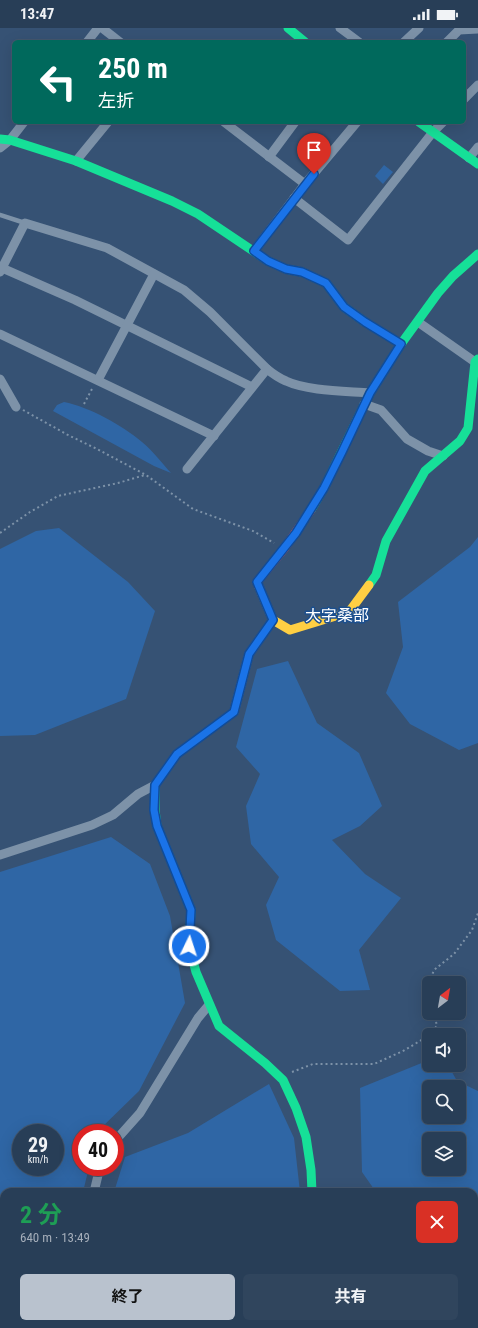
<!DOCTYPE html>
<html lang="ja">
<meta charset="utf-8">
<style>
:root{--surface:#283e57;--page:#30455d;--text:#f1f3f6;--muted:#a5aeba;--line:#44576d;--accent:#b9c2ce}
body{margin:0;font-family:"Roboto Condensed","Noto Sans JP",sans-serif;background:var(--page);color:var(--text);height:100vh;display:flex;flex-direction:column;font-size:15px;white-space:nowrap}
*{box-sizing:border-box;margin:0}
p{font-size:13px;color:var(--muted)}
.icon{flex:none;width:22px;height:22px;fill:none;stroke:currentColor;stroke-width:2;stroke-linecap:round;stroke-linejoin:round}
.map{position:relative;flex:1;overflow:hidden}
.side{position:absolute;left:0px;top:1160px;width:478px;height:140px;display:flex;flex-direction:column;background:var(--surface);border-radius:12px 12px 0 0;box-shadow:0 4px 16px #0002,0 0 0 1px var(--line)}
.side>*{flex:none}
.hud{position:absolute;left:12px;top:12px;width:454px;height:84px;border-radius:6px;box-shadow:0 4px 16px #0002,0 0 0 1px var(--line);background:#00695c;color:#fff;overflow:hidden}
.needle{width:26px;rotate:31deg}
.fabs{position:absolute;left:422px;top:948px;display:grid;gap:8px}
.fabs a{display:grid;place-items:center;width:44px;height:44px;border-radius:6px;background:var(--surface);box-shadow:0 4px 16px #0002,0 0 0 1px var(--line);font-size:20px}
.speed{position:absolute;left:12px;top:1096px;display:flex;gap:8px;font-size:20px;font-weight:700;text-align:center}
.speed>*{display:grid;place-content:center;width:52px;height:52px;border-radius:50%;background:var(--surface);box-shadow:0 4px 16px #0002,0 0 0 1px var(--line);line-height:1}
.speed small{font-size:10px;font-weight:400}
.speed .limit{border:6px solid #d22;background:#fff;color:#111}
.pin{position:absolute;display:grid;place-items:center;width:34px;height:34px;color:#fff;margin:-41px -17px;border-radius:50% 50% 50% 0;rotate:-45deg;box-shadow:0 0 4px #0007}
.pin .icon{rotate:45deg}
.me{position:absolute;width:44px;margin:-22px;rotate:4deg;stroke-linejoin:round;filter:drop-shadow(0 0 3px #0008)}
.turn{display:flex;align-items:center;gap:14px;height:84px;padding:0 20px;font-size:18px}
.turn .icon{width:52px;height:52px;stroke-width:2.5}
.turn b{display:block;font-size:28px;line-height:34px}
.round{display:grid;place-items:center;flex:none;width:42px;height:42px;border-radius:6px;background:var(--page)}
.summary{display:flex;align-items:center;justify-content:space-between;height:68px;padding:0 20px}
h1{font-size:24px;font-weight:700;line-height:30px;color:#1e9e55}
.action{display:flex;gap:8px;margin-top:auto;padding:8px 20px}
.action a{flex:1;height:46px;border-radius:6px;background:var(--accent);color:#111;font-size:16px;font-weight:700;line-height:46px;text-align:center}
.action a+a{background:var(--page);color:var(--text)}
.status{display:flex;justify-content:space-between;align-items:center;height:28px;padding:0 20px;background:var(--surface);direction:ltr}
.status svg{height:11px;fill:currentColor}
.map>svg:first-child{display:block}
.green{fill:#2f66a5;fill-rule:evenodd}
.lines{fill:none;stroke-linecap:round;stroke-linejoin:round}
.path{stroke:#7d92a8;stroke-width:2;stroke-dasharray:2 3;stroke-linecap:butt}
.lane{stroke:#7d92a8;stroke-width:4.5}
.street{stroke:#7d92a8;stroke-width:9}
.fast{stroke:#16e098;stroke-width:9}
.slow{stroke:#ffcf43;stroke-width:9}
.jam{stroke:#f24e42;stroke-width:9}
.route-casing{stroke:#114b97;stroke-width:10}
.route{stroke:#1a73e8;stroke-width:7}
.labels{text-anchor:middle;stroke-width:3;stroke-linejoin:round;paint-order:stroke}
.quarter-label{font-size:16px;fill:#fff;stroke:#1b4f8f}
</style>
<div class="status"><b>13:47</b><svg viewBox="0 0 49 12"><path d="M0 12V9h3v3zM5 12V6h3v6zM10 12V3h3v9zM15 12V0h3v12zM26 1h20v11H26zM47 4h2v5h-2z"/></svg></div>
<div class="map">
<svg width="478" height="1300" viewBox="0 0 478 1300">
<rect width="100%" height="100%" fill="#365274"/>
<g class="green">
<polygon points="384,137 393,144 383,156 375,148"/>
<path d="M64,374C89,379 122,397 142,414C153,423 162,435 171,445L154,438L53,383L57,377Z"/>
<polygon points="59,500 128,554 155,583 126,671 35,707 0,708 0,521 36,503"/>
<polygon points="478,509 478,715 459,722 410,696 386,665 403,619 398,574 470,519"/>
<polygon points="288,633 317,695 359,725 382,778 360,798 332,812 365,846 401,870 359,922 370,962 340,963 276,912 266,877 279,849 251,816 246,778 260,746 236,719 257,641"/>
<path d="M111,809L150,836L170,888L185,975L139,1063L98,1103L97,1105H81V1139H89L83,1164H4V1296H6L0,1300V844ZM21,1105H55V1139H21Z"/>
<path d="M429,1032V1037H448L457,1053L478,1063V1300H372L374,1296H474V1164H376L362,1144L360,1060ZM429,1059H459V1089H429ZM429,1111H459V1141H429Z"/>
<polygon points="269,1056 294,1110 300,1164 114,1164 125,1129 188,1105"/>
<polygon points="126,1296 273,1296 272,1300 126,1300"/>
</g>
<g class="lines">
<g class="path">
<polyline points="84,376 93,359"/>
<polyline points="23,382 68,407 97,421 146,447 193,481 253,503 274,515"/>
<polyline points="0,505 30,484 58,468 118,455 145,447"/>
<polyline points="429,955 434,942 454,926 472,902 478,885"/>
<polyline points="429,962 429,970"/>
<polyline points="292,1044 313,1036 374,1036 403,1023 425,1010 437,998 434,985"/>
<polyline points="349,1296 349,1300"/>
</g>
<polyline class="lane" points="0,187 25,195"/>
<g class="street">
<polyline points="102,0 120,14"/>
<polyline points="340,0 359,14"/>
<polyline points="87,14 98,0"/>
<polyline points="404,14 419,0"/>
<polyline points="447,14 459,2 478,1"/>
<polyline points="464,71 478,57"/>
<polyline points="224,94 305,156"/>
<polyline points="0,120 10,112 24,94"/>
<polyline points="269,129 295,94"/>
<polyline points="469,130 478,119"/>
<polyline points="76,133 108,94"/>
<polyline points="294,170 348,212 433,104 443,94"/>
<polyline points="254,223 305,156 357,94"/>
<polyline points="0,239 75,272 252,359"/>
<path d="M0,244L25,195L107,220L184,262L210,284L267,341C273,346 279,350 286,353C307,363 346,363 370,365"/>
<polyline points="418,294 475,334"/>
<polyline points="0,306 214,408"/>
<polyline points="0,351 16,379"/>
<polyline points="98,352 154,246"/>
<polyline points="364,376 381,382 407,411 428,423 443,428"/>
<polyline points="187,441 267,341"/>
<polyline points="0,827 92,797 113,787 138,766 155,757 177,726 234,684 249,626 273,592"/>
<polyline points="115,1113 140,1085 198,990 209,977"/>
<polyline points="94,1164 100,1139"/>
<polyline points="32,1300 37,1296"/>
<polyline points="291,1300 291,1296"/>
</g>
<g class="fast">
<polyline points="288,0 305,14"/>
<polyline points="419,94 478,136"/>
<polyline points="0,111 10,112 76,133 172,173 198,186 268,233 286,241 302,244 326,255 344,279 365,294 401,316"/>
<polyline points="311,482 324,460 370,365 401,316 438,265 453,248 478,226"/>
<polyline points="369,557 376,547 386,513 425,443 460,413 468,400 475,334 478,331"/>
<polyline points="155,757 155,782 157,798 191,882 189,918 196,944 219,998 265,1035 283,1052 296,1080 306,1109 311,1142 312,1164"/>
</g>
<polyline class="slow" points="259,559 273,592 290,602 349,584 369,557"/>
<polyline class="jam" points="259,559 257,554 284,521 311,482"/>
</g>
<g class="lines">
<defs>
<polyline id="route" points="189,918 191,882 157,798 154,782 155,757 177,726 234,684 249,626 273,592 257,554 296,505 324,460 342,424 370,365 401,316 365,294 344,279 326,255 302,244 286,241 268,233 254,223 314,146"/>
</defs>
<use href="#route" class="route-casing"/>
<use href="#route" class="route"/>
</g>
<g class="labels">
<g class="quarter-label">
<text x="337" y="593">大字桑部</text>
</g>
</g>
</svg>
<div class="fabs">
<a><svg class="needle" viewBox="-14 -14 28 28"><path d="M0-13l5 13h-10z" fill="#e53935"/><path d="M0 13l5-13h-10z" fill="#a5aeba"/></svg></a>
<a><svg class="icon" aria-label="sound" viewBox="0 0 24 24"><path d="M4 9h4l5-4v14l-5-4H4zM17 9q2 3 0 6"/></svg></a>
<a><svg class="icon" aria-label="search" viewBox="0 0 24 24"><circle cx="10" cy="10" r="6"/><path d="M15 15l6 6"/></svg></a>
<a><svg class="icon" aria-label="layers" viewBox="0 0 24 24"><path d="M12 4l9 5-9 5-9-5zM3 14l9 5 9-5"/></svg></a>
</div>
<div class="speed"><div>29<small>km/h</small></div><div class="limit">40</div></div>
<div class="pin" style="left:314px;top:146px;background:#d93025"><svg class="icon" aria-label="arrive" viewBox="0 0 24 24"><path d="M6 21V4h12l-3 4 3 4H6"/></svg></div>
<svg class="me" style="left:189px;top:918px" viewBox="-20 -20 40 40"><circle r="17" fill="#1a73e8" stroke="#fff" stroke-width="3"/><path d="M0-11L8 9 0 5-8 9z" fill="#fff"/></svg>
<div class="hud">
<div class="turn"><svg class="icon" aria-label="left" viewBox="0 0 24 24"><path d="M17 20v-9H6M10 6l-5 5 5 5"/></svg><div><b>250 m</b>左折</div></div>
</div>
<section class="side">
<div class="summary"><div><h1>2 分</h1><p>640 m · 13:49</p></div><a class="round" style="background:#d93025;color:#fff"><svg class="icon" aria-label="close" viewBox="0 0 24 24"><path d="M6 6l12 12M18 6L6 18"/></svg></a></div>
<div class="action"><a>終了</a><a>共有</a></div>
</section>
</div>
